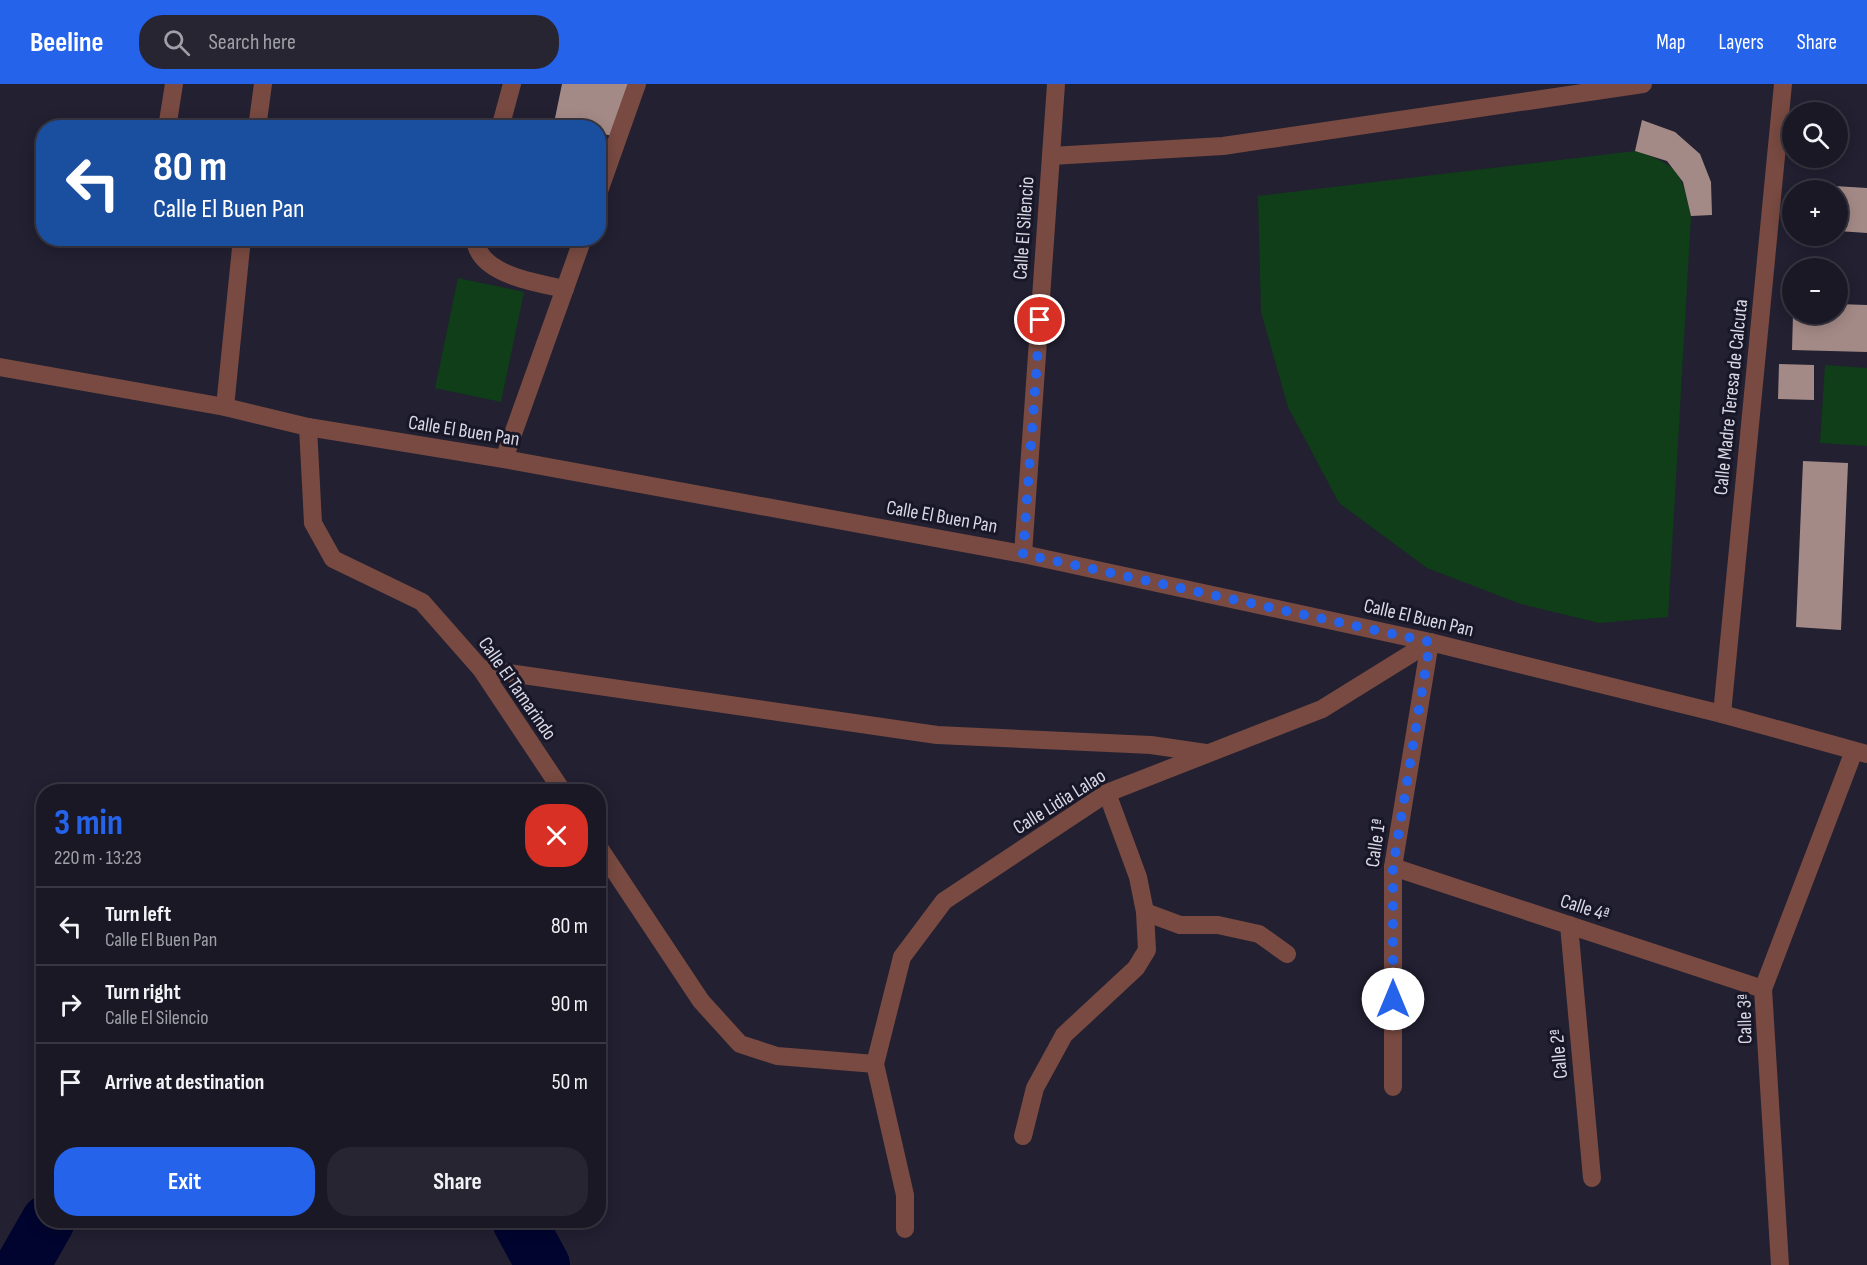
<!DOCTYPE html>
<meta charset="utf-8">
<style>
:root{--surface:#1a1825;--page:#272532;--text:#f1f3f6;--muted:#9fa0a7;--line:#383742;--accent:#2563eb}
body{margin:0;font-family:"Sofia Sans Condensed",sans-serif;background:var(--page);color:var(--text);height:100vh;display:flex;flex-direction:column;font-size:22px;white-space:nowrap}
*{box-sizing:border-box;margin:0}
p{font-size:20px;color:var(--muted)}
.icon{flex:none;width:33px;height:33px;fill:none;stroke:currentColor;stroke-width:2;stroke-linecap:round;stroke-linejoin:round}
.map{position:relative;flex:1;overflow:hidden}
.side{position:absolute;left:36px;top:700px;width:570px;height:444px;display:flex;flex-direction:column;background:var(--surface);border-radius:24px;box-shadow:0 3px 15px #0003,0 0 0 2px var(--line)}
.side>*{flex:none}
.top-card{position:absolute;left:36px;top:36px;width:570px;height:126px;border-radius:24px;box-shadow:0 3px 15px #0003,0 0 0 2px var(--line);background:#1a4fa0;color:#fff;overflow:hidden}
.fabs{position:absolute;left:1782px;top:18px;display:grid;gap:12px}
.fabs a{display:grid;place-items:center;width:66px;height:66px;border-radius:50%;background:var(--surface);box-shadow:0 3px 15px #0003,0 0 0 2px var(--line);font-size:30px}
.pin{position:absolute;display:grid;place-items:center;width:51px;height:51px;color:#fff;margin:-26px;border:3px solid #fff;border-radius:50%;box-shadow:0 2px 6px #0007}
.me{position:absolute;width:66px;margin:-33px;rotate:0deg;stroke-linejoin:round;filter:drop-shadow(0 0 4px #0008)}
.turn{display:flex;align-items:center;gap:21px;height:126px;padding:0 18px;font-size:27px}
.turn .icon{width:78px;height:78px;stroke-width:2.5}
.turn b{display:block;font-size:42px;line-height:51px}
.round{display:grid;place-items:center;flex:none;width:63px;height:63px;border-radius:24px;background:var(--page)}
.summary{display:flex;align-items:center;justify-content:space-between;height:102px;padding:0 18px}
h1{font-size:36px;font-weight:700;line-height:45px;color:var(--accent)}
.action{display:flex;gap:12px;margin-top:auto;padding:12px 18px}
.action a{flex:1;height:69px;border-radius:24px;background:var(--accent);color:#fff;font-size:24px;font-weight:700;line-height:69px;text-align:center}
.action a+a{background:var(--page);color:var(--text)}
ul{padding:0;list-style:none}
li{display:flex;align-items:center;gap:18px;height:78px;padding:0 18px;border-top:2px solid var(--line)}
li div{flex:1}
li b{display:block;font-size:22px}
li em{font-style:normal}
header{display:flex;align-items:center;gap:36px;box-sizing:border-box;height:84px;padding:0 30px;background:var(--accent);color:#fff}
header strong{font-size:28px}
nav{display:flex;gap:33px;margin-inline-start:auto;font-size:21px}
.search{width:420px;height:54px;background:var(--page);display:flex;align-items:center;gap:15px;box-sizing:border-box;padding:0 21px;border-radius:24px;color:var(--muted);font-size:22px}
.map>svg:first-child{display:block}
.green{fill:#0f3e18}
.lines{fill:none;stroke-linecap:round;stroke-linejoin:round}
.river{stroke:#00042e;stroke-width:54}
.building{fill:#a48a87}
.street{stroke:#784a41;stroke-width:18}
.route{stroke:#2563eb;stroke-width:10;stroke-dasharray:0 18}
.labels{text-anchor:middle;stroke-width:6;stroke-linejoin:round;paint-order:stroke}
.street-label{font-size:20px;fill:#d9d8e4;stroke:#181727}
</style>
<header>
<strong>Beeline</strong>
<div class="search"><svg class="icon" aria-label="search" viewBox="0 0 24 24"><circle cx="10" cy="10" r="6"/><path d="M15 15l6 6"/></svg>Search here</div>
<nav><a>Map</a><a>Layers</a><a>Share</a></nav>
</header>
<div class="map">
<svg width="1867" height="1181" viewBox="0 0 1867 1181">
<rect width="100%" height="100%" fill="#222031"/>
<g class="green">
<path d="M1635,67C1679,81 1681,88 1691,132L1668,533L1599,539L1521,520L1427,484L1339,419L1288,323L1261,228L1258,112Z"/>
<polygon points="458,194 524,208 501,318 435,304"/>
<polygon points="1825,281 1867,284 1867,362 1820,359"/>
</g>
<g class="lines">
<g class="river">
<polyline points="519,1137 543,1181"/>
<polyline points="23,1181 48,1137"/>
</g>
</g>
<g class="building">
<polygon points="562,0 629,0 618,53 598,49 598,44 575,44 554,39"/>
<polygon points="1642,36 1675,48 1700,70 1711,98 1712,131 1691,132 1683,98 1667,77 1635,67"/>
<polygon points="1802,100 1867,104 1867,149 1838,147 1838,106 1801,106"/>
<polygon points="1838,220 1867,221 1867,268 1792,266 1793,230 1838,230"/>
<polygon points="1779,280 1814,281 1814,316 1778,315"/>
<polygon points="1803,377 1848,379 1841,546 1796,543"/>
</g>
<g class="lines">
<g class="street">
<polyline points="167,44 174,0"/>
<polyline points="257,44 263,0"/>
<polyline points="500,44 512,0"/>
<polyline points="1051,72 1223,62 1643,0"/>
<polyline points="598,110 637,0"/>
<path d="M475,154C477,191 538,199 565,205"/>
<polyline points="0,283 225,323 308,343 504,375 1023,470 1430,558 1722,630 1867,670"/>
<polyline points="225,323 242,154"/>
<polyline points="308,343 313,439 333,475 422,518 481,585 563,708"/>
<polyline points="504,375 583,154"/>
<polyline points="1023,470 1056,0"/>
<polyline points="481,585 937,651 1151,661 1206,669"/>
<polyline points="1722,630 1783,0"/>
<polyline points="598,762 701,917 740,960 777,972 875,980"/>
<polyline points="1393,783 1763,905"/>
<polyline points="1145,828 1180,841 1218,841 1259,850 1287,870"/>
<polyline points="1569,841 1592,1094"/>
<polyline points="1393,1003 1393,783 1430,558"/>
<polyline points="1023,1052 1035,1004 1064,951 1136,884 1147,866 1145,828 1138,793 1107,709"/>
<polyline points="905,1145 905,1111 875,980 902,873 944,817 1107,709 1322,625 1430,558"/>
<polyline points="1780,1181 1763,905 1854,667"/>
</g>
</g>
<g class="lines">
<polyline class="route" points="1040,236 1023,470 1430,558 1393,783 1393,915"/>
</g>
<g class="labels">
<g class="street-label">
<text transform="translate(1023 144) rotate(-86)" y="7">Calle El Silencio</text>
<text transform="translate(1730 313) rotate(-84)" y="7">Calle Madre Teresa de Calcuta</text>
<text transform="translate(464 346) rotate(9)" y="7">Calle El Buen Pan</text>
<text transform="translate(942 432) rotate(10)" y="7">Calle El Buen Pan</text>
<text transform="translate(1419 533) rotate(13)" y="7">Calle El Buen Pan</text>
<text transform="translate(518 604) rotate(55)" y="7">Calle El Tamarindo</text>
<text transform="translate(1059 717) rotate(-32)" y="7">Calle Lidia Lalao</text>
<text transform="translate(1375 759) rotate(-82)" y="7">Calle 1ª</text>
<text transform="translate(1585 823) rotate(18)" y="7">Calle 4ª</text>
<text transform="translate(1744 935) rotate(-91)" y="7">Calle 3ª</text>
<text transform="translate(1558 970) rotate(-95)" y="7">Calle 2ª</text>
</g>
</g>
</svg>
<div class="fabs">
<a><svg class="icon" aria-label="search" viewBox="0 0 24 24"><circle cx="10" cy="10" r="6"/><path d="M15 15l6 6"/></svg></a>
<a>+</a>
<a>−</a>
</div>
<div class="pin" style="left:1040px;top:236px;background:#d93025"><svg class="icon" aria-label="arrive" viewBox="0 0 24 24"><path d="M6 21V4h12l-3 4 3 4H6"/></svg></div>
<svg class="me" style="left:1393px;top:915px" viewBox="-20 -20 40 40"><circle r="19" fill="#fff"/><path d="M0-13L10 11 0 6-10 11z" fill="#2563eb"/></svg>
<div class="top-card">
<div class="turn"><svg class="icon" aria-label="left" viewBox="0 0 24 24"><path d="M17 20v-9H6M10 6l-5 5 5 5"/></svg><div><b>80 m</b>Calle El Buen Pan</div></div>
</div>
<section class="side">
<div class="summary"><div><h1>3 min</h1><p>220 m · 13:23</p></div><a class="round" style="background:#d93025;color:#fff"><svg class="icon" aria-label="close" viewBox="0 0 24 24"><path d="M6 6l12 12M18 6L6 18"/></svg></a></div>
<ul>
<li><svg class="icon" aria-label="left" viewBox="0 0 24 24"><path d="M17 20v-9H6M10 6l-5 5 5 5"/></svg><div><b>Turn left</b><p>Calle El Buen Pan</p></div><em>80 m</em></li>
<li><svg class="icon" aria-label="right" viewBox="0 0 24 24"><path d="M7 20v-9h11M14 6l5 5-5 5"/></svg><div><b>Turn right</b><p>Calle El Silencio</p></div><em>90 m</em></li>
<li><svg class="icon" aria-label="arrive" viewBox="0 0 24 24"><path d="M6 21V4h12l-3 4 3 4H6"/></svg><div><b>Arrive at destination</b></div><em>50 m</em></li>
</ul>
<div class="action"><a>Exit</a><a>Share</a></div>
</section>
</div>
